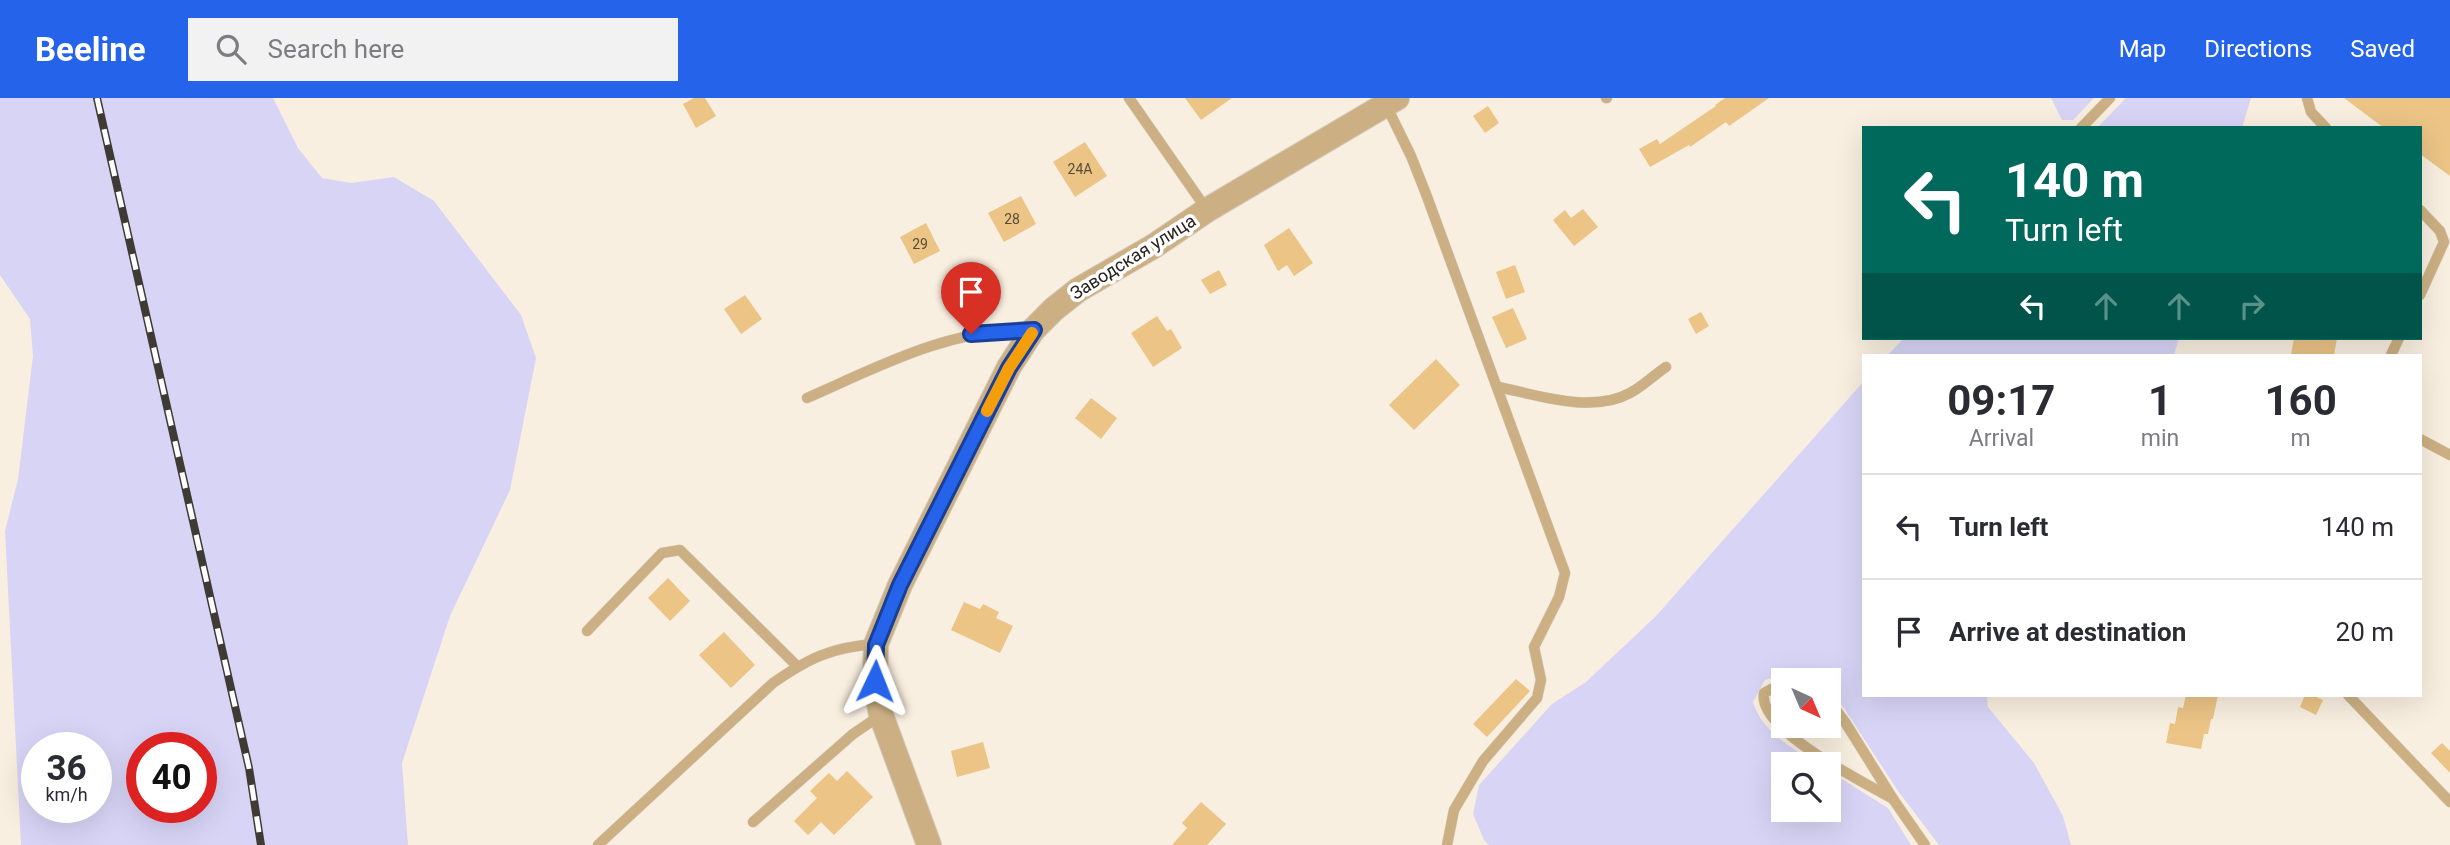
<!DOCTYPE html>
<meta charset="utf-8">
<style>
:root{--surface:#fff;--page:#f2f2f3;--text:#2b2b33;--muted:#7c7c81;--line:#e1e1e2;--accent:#2563eb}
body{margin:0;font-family:Roboto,sans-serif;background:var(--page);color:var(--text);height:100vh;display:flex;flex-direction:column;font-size:26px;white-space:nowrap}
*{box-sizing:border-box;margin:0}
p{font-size:23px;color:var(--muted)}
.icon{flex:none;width:38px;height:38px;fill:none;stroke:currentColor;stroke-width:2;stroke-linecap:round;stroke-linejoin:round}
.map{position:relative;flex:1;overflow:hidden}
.details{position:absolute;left:1862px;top:256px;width:560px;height:343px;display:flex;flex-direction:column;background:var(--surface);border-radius:0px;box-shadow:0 7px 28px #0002}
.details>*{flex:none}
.top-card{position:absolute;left:1862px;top:28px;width:560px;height:214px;border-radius:0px;box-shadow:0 7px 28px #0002;background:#00695c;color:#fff;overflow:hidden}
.needle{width:46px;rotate:136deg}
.buttons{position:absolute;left:1771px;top:570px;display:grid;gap:14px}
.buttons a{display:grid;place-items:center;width:70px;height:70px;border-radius:0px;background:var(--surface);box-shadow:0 7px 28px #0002;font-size:35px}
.speed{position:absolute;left:21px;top:634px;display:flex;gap:14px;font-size:35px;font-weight:700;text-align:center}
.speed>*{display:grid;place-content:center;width:91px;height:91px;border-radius:50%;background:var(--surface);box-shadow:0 7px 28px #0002;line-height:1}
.speed small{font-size:18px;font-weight:400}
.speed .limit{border:10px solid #d22;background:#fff;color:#111}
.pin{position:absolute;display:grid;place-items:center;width:60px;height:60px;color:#fff;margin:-72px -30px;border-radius:50% 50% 50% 0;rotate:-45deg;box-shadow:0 0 7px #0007}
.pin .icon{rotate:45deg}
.me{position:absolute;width:77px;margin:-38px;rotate:2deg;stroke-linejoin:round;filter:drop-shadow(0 0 5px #0008)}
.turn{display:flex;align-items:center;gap:24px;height:147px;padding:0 28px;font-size:32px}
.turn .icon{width:91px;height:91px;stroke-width:2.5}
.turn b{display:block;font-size:49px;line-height:60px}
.lanes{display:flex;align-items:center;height:66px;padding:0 28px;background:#0003;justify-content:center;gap:35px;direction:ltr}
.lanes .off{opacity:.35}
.eta{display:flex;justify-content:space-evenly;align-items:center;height:119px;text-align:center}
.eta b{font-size:42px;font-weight:700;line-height:49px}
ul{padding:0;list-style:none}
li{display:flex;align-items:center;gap:21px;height:105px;padding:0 28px;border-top:2px solid var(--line)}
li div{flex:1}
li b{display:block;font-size:26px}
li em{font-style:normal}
header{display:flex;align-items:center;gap:42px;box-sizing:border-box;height:98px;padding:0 35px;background:var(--accent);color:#fff}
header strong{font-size:33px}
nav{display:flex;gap:38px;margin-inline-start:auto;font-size:24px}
.search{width:490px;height:63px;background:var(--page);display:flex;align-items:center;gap:18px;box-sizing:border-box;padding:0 24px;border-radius:0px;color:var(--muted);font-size:26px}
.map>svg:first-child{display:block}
.green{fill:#d8d4f6;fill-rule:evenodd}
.building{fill:#ebc486}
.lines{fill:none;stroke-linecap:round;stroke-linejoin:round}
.service-casing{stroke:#d3cabd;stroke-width:11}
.tertiary-casing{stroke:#d3cabd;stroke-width:26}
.service{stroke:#ccb083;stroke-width:10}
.tertiary{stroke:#ccb083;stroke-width:24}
.rail-casing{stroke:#3f3b34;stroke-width:8}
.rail{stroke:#fdfefd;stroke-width:5;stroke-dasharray:16;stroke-linecap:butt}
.route-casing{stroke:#184099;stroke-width:18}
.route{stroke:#2563eb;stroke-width:12}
.slow{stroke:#f59e0b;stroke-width:12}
.labels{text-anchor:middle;stroke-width:7;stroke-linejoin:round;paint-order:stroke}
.number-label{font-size:14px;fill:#584c38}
.street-label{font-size:18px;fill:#27241e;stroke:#fdfefd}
</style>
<header>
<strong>Beeline</strong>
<div class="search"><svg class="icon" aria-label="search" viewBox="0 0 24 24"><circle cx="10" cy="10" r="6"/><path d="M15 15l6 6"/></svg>Search here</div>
<nav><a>Map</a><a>Directions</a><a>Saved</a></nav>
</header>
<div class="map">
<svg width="2450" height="747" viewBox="0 0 2450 747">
<rect width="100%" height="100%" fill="#f9efe0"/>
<g class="green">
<path d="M0,0H273L298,50L322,80L351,85L394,79L434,103L521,217L536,260L510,392L450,518L402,665L408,747H21L5,433L18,381L33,258L30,221L0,177ZM96,649V709H37V649ZM201,649V709H142V649Z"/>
<polygon points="2051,0 2094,0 2073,22 2062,22"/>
<polygon points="2126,0 2251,0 2242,30 2097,30"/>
<polygon points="1904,240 2179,240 2174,257 1888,257"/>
<path d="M1864,283V597H1991L1987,600L1988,609L2034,665L2063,718L2071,747H1939L1898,693L1844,610L1829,594V583H1818L1794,573L1765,582L1753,604C1763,636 1793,650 1819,667H1783V712H1829V673L1888,710L1911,747H1489L1484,742L1473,716L1479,687L1552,606L1586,584L1656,518Z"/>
</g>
<g class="building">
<polygon points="694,0 705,0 716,18 696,30 683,6"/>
<polygon points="1185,0 1232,0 1201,22"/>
<polygon points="1725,0 1769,0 1729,28 1726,24 1690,49 1689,47 1650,69 1639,51 1657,41 1660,46 1716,8 1715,7"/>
<polygon points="2344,0 2450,0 2450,78 2420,56 2420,30 2384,30"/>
<polygon points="1488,8 1499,25 1485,35 1473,18"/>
<polygon points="1085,44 1107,78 1075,99 1053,64"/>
<polygon points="1021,98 1036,126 1004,144 988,115"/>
<polygon points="1583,111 1598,129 1574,148 1553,122 1565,112 1571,120"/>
<polygon points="926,125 940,153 914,166 900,139"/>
<polygon points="1289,130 1313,165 1294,178 1287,167 1278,173 1264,147"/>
<polygon points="1515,167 1525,194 1506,201 1496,174"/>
<polygon points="1219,172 1227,187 1210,196 1201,182"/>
<polygon points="745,197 762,221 741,236 724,211"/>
<polygon points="1513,210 1527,241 1506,250 1492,219"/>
<polygon points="1701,214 1709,228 1696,236 1688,221"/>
<polygon points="1157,218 1167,233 1171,231 1182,250 1153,269 1131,235"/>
<polygon points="2294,240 2337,240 2334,257 2291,257"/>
<polygon points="1436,261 1460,287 1414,332 1389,307"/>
<polygon points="1091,300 1117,320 1101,341 1075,320"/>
<polygon points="668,480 690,503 670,523 648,500"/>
<polygon points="964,504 980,511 983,506 999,514 996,520 1013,528 1000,555 951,532"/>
<polygon points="724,534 755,567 731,590 699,557"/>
<polygon points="1516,581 1530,593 1487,639 1473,626"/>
<polygon points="2186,597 2218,597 2213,621 2211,621 2208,636 2204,636 2201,651 2166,645 2170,625 2175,626 2178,609 2183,610"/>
<polygon points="2305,597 2312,597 2323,602 2316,617 2300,609"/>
<polygon points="983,644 990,670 957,679 951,653"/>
<polygon points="2442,645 2450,653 2450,675 2431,655"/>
<polygon points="847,673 873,699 834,737 821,724 808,737 794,723 817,700 810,693 829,675 837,683"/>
<polygon points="1201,704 1226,726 1207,747 1172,747 1187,730 1182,725"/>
</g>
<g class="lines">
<defs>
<g id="service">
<polyline points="1129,0 1207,112"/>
<polyline points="1606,0 1607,0"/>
<polyline points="2307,0 2311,14 2326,30"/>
<polyline points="1386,7 1411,58 1426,96 1565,475 1559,499 1534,549 1541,582 1537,600 1483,663 1454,712 1447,747"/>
<polyline points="2081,30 2110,0"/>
<polyline points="2420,112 2440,133 2444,144 2420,197"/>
<polyline points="2391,257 2399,240"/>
<path d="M1498,289C1538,297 1592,316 1630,295C1643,288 1654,277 1666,269"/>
<path d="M807,300C880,268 948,231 1029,232"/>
<polyline points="2420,341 2450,357"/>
<polyline points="587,533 662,455 680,452 797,568"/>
<path d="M1783,585L1764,595C1757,632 1864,684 1893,701"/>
<polyline points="2348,597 2450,704"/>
<polyline points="1829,603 1845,624 1893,701 1925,747"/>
<polyline points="753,724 853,636 881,617"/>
<path d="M598,747L773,585C809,560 832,549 876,546"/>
</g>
<polyline id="tertiary" points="929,747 881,617 875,583 876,546 900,487 1009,269 1033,232 1054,211 1078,192 1154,148 1207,112 1397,0"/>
</defs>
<use href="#service" class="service-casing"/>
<use href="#tertiary" class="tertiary-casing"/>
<use href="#service" class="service"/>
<use href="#tertiary" class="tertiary"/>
<defs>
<polyline id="rail" points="97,0 249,670 261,747"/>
</defs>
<use href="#rail" class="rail-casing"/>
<use href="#rail" class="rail"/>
</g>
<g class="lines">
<defs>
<polyline id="route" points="875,583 876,547 900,487 1009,270 1034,232 971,236"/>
</defs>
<use href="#route" class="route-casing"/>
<use href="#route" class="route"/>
<polyline class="slow" points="987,313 1009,270 1032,235"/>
</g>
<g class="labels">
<g class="number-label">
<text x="1080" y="76">24А</text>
<text x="1012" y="126">28</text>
<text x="920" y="151">29</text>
</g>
<g class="street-label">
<text transform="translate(1133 159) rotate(-32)" y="6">Заводская улица</text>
</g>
</g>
</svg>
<div class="buttons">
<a><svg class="needle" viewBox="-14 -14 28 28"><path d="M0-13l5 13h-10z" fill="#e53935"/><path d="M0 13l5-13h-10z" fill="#7c7c81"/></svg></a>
<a><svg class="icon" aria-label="search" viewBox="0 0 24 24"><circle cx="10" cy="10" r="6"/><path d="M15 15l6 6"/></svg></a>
</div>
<div class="speed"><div>36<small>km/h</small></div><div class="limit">40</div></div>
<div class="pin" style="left:971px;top:236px;background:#d93025"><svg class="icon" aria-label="arrive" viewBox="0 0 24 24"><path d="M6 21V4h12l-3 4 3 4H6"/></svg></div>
<svg class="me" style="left:875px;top:583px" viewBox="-20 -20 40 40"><path d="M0-17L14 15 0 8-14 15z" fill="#2563eb" stroke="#fff" stroke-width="4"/></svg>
<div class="top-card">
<div class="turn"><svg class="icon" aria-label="left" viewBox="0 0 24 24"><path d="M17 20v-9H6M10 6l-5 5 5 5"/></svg><div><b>140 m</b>Turn left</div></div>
<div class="lanes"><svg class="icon" aria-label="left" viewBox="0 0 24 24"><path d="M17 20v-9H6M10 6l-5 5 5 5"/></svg><svg class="icon off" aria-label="ahead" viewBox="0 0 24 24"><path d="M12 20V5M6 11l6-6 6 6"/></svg><svg class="icon off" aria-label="ahead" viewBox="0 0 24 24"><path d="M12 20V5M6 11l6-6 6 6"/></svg><svg class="icon off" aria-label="right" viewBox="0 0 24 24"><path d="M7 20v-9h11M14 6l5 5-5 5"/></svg></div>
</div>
<section class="details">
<div class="eta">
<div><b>09:17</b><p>Arrival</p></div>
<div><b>1</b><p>min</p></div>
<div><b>160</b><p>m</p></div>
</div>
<ul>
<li><svg class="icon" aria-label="left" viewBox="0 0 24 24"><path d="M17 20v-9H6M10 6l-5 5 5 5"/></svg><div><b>Turn left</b></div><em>140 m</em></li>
<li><svg class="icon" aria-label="arrive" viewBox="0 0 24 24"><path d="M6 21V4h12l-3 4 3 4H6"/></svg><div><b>Arrive at destination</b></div><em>20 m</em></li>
</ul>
</section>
</div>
